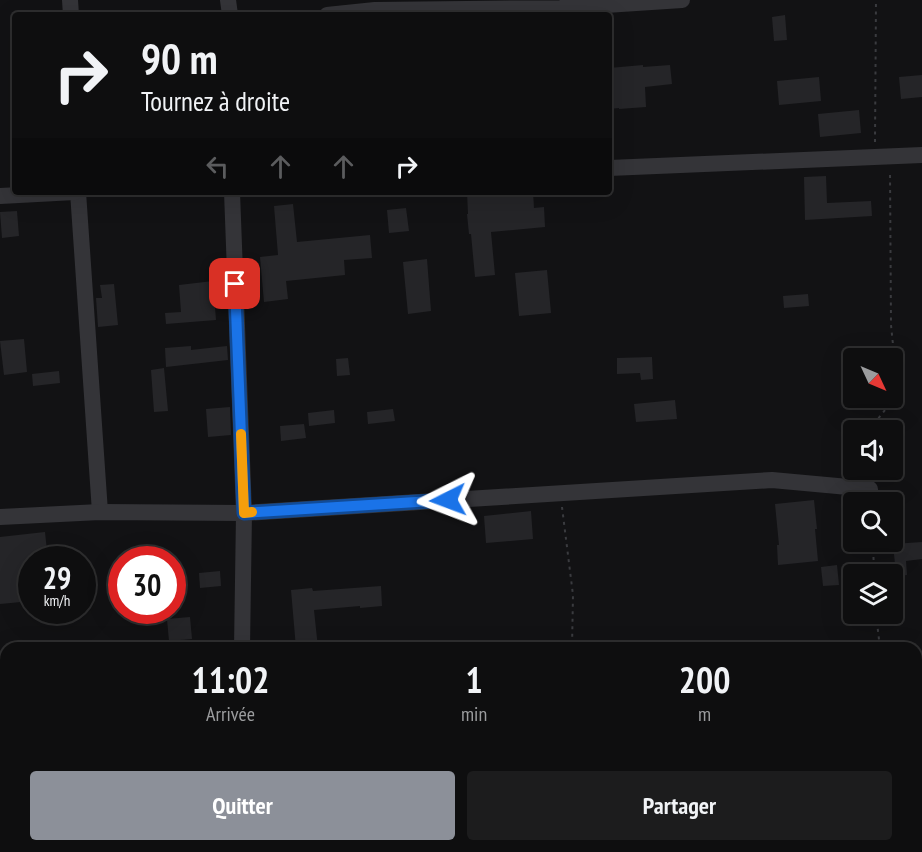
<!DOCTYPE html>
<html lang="fr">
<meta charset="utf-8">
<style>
:root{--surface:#0e0e0f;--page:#1c1c1d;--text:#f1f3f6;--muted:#9b9c9e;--line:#2e2e2f;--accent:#8c9099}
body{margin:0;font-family:"PT Sans Narrow",sans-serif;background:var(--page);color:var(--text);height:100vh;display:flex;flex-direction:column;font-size:22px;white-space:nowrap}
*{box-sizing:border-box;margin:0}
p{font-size:20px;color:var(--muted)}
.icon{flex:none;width:33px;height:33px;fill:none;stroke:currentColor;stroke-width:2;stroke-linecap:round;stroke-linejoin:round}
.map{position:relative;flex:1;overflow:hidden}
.sheet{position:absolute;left:0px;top:642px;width:922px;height:210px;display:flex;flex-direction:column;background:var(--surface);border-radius:18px 18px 0 0;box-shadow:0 6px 24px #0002,0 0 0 2px var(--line)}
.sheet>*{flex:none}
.top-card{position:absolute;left:12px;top:12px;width:600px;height:183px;border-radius:6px;box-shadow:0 6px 24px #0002,0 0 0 2px var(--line);background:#0e0e0f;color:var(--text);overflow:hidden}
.needle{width:39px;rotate:134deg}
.fabs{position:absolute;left:843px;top:348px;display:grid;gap:12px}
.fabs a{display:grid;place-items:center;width:60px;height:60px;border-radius:6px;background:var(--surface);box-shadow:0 6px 24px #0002,0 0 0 2px var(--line);font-size:30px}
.speed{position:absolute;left:18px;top:546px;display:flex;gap:12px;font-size:30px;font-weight:700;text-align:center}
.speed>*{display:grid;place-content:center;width:78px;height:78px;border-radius:50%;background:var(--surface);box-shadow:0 6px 24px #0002,0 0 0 2px var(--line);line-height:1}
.speed small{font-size:15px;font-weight:400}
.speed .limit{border:9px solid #d22;background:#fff;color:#111}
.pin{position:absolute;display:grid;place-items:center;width:51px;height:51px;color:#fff;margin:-26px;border-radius:12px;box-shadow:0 3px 9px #0006}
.me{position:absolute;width:66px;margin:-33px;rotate:267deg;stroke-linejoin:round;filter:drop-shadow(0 0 4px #0008)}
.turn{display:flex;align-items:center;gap:21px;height:126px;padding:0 30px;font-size:27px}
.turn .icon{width:78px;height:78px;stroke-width:2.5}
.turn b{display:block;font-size:42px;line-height:51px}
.lanes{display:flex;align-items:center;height:57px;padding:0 30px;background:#0003;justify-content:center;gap:30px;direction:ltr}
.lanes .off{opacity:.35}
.eta{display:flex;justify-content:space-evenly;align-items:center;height:102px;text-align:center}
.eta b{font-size:36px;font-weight:700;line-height:42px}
.cta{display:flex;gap:12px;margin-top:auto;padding:12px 30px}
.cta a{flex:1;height:69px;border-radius:6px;background:var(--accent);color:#fff;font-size:24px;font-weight:700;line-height:69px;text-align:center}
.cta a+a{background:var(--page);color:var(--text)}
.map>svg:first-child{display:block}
.building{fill:#252528}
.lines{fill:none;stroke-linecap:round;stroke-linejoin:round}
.path{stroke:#3a3b3f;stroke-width:2;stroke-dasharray:3 4.5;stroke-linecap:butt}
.minor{stroke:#343438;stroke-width:16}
.route-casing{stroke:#114b97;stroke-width:15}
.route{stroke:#1a73e8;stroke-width:10}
.slow{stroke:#f59e0b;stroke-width:10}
</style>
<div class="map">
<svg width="922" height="852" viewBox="0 0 922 852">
<rect width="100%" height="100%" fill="#121214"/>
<g class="building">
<polygon points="785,15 787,40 774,41 772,17"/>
<polygon points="643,65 643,67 670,65 672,84 645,87 646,107 619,109 619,108 609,109 609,68"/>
<polygon points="922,75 922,97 901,99 899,77"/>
<polygon points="819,77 821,101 779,105 777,81"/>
<polygon points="859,110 861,133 820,137 818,114"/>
<polygon points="826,176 827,203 871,201 872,216 805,220 804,177"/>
<polygon points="467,192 533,192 534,208 544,207 545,227 491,232 495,275 475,277 471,234 469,234 467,214 468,214"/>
<polygon points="293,204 297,242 370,235 372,258 344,260 345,275 286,281 288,299 264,302 260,257 278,255 274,206"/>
<polygon points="406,208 409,231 389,233 387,210"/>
<polygon points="17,211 19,236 2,238 0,212"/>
<polygon points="427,259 431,311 408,314 403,262"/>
<polygon points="547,270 551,313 519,316 515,273"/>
<polygon points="213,281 216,320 166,324 165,313 181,312 179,285"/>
<polygon points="114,284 118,325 98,327 96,298 102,298 100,285"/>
<polygon points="808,294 809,306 784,308 783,296"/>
<polygon points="24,339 27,372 4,375 0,341"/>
<polygon points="191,346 191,350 227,346 228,360 166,367 165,348"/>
<polygon points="652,357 653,379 641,380 640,373 617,374 617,358"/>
<polygon points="348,358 350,375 337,376 336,359"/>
<polygon points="164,368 168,411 154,412 151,370"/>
<polygon points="59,371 60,383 33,386 32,374"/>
<polygon points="675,400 677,419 636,422 634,404"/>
<polygon points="230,407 231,435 208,437 206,409"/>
<polygon points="393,409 395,421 368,424 367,412"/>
<polygon points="334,410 335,423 309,426 308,413"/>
<polygon points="304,424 306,438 281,441 280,426"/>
<polygon points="814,500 817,529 815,529 818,561 778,565 777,545 779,545 775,504"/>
<polygon points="531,511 533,539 486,543 484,516"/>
<polygon points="45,532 48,560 32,560 32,601 0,604 0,537"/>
<polygon points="922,542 922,559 906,561 907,575 892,577 892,564 895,564 893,544"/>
<polygon points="837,565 839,585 823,586 821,567"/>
<polygon points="220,571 221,586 200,588 199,573"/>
<polygon points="381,586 382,606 360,608 360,606 314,610 318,648 296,648 291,590 312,588 313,591"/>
<polygon points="190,617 192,639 169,641 167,619"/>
</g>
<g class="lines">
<g class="path">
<polyline points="875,142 876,0"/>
<polyline points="869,430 898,394 891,325 890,171"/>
<polyline points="562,507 573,595 572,648"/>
<polyline points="873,542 874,574"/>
<polyline points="876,614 880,648"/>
<polyline points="916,699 922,705"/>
<polyline points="767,846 767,852"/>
<polyline points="655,852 656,846"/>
</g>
<g class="minor">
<polyline points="70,0 71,15"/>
<polyline points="228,0 230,15"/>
<polyline points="327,15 375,10 560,8 682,0"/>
<polyline points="609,168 922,155"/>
<polyline points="78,192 100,512"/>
<polyline points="232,192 244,513 242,648"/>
<polyline points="0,196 75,192"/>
<polyline points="0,517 100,512 244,513 772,480 870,489"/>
<polyline points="0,685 6,685"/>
<polyline points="20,852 100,846"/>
</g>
</g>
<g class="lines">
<defs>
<polyline id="route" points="235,284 244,513 448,500"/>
</defs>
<use href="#route" class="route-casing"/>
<use href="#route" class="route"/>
<polyline class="slow" points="241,434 244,513 252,512"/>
</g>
</svg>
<div class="fabs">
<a><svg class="needle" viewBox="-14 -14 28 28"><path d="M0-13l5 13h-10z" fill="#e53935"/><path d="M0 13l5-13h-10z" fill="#9b9c9e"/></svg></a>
<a><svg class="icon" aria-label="sound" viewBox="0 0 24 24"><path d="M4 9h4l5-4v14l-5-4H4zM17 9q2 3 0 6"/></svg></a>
<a><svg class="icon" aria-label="search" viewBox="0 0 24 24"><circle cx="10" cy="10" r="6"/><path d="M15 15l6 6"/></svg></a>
<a><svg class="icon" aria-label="layers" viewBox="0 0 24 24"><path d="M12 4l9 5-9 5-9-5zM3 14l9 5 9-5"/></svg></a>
</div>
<div class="speed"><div>29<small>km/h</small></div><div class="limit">30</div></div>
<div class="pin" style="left:235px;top:284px;background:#d93025"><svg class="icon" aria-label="arrive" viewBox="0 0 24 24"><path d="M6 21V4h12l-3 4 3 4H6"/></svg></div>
<svg class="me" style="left:448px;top:500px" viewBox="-20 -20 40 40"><path d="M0-17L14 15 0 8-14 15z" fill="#1a73e8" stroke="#fff" stroke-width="4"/></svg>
<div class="top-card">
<div class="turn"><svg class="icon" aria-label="right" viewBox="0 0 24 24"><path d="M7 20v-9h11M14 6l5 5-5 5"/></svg><div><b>90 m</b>Tournez à droite</div></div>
<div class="lanes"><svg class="icon off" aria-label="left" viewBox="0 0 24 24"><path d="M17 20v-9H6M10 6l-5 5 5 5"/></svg><svg class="icon off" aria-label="ahead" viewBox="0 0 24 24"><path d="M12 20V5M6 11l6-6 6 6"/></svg><svg class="icon off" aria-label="ahead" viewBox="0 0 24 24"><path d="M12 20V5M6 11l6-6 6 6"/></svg><svg class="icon" aria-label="right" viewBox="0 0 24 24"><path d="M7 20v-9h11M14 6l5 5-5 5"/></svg></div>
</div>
<section class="sheet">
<div class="eta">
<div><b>11:02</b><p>Arrivée</p></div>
<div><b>1</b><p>min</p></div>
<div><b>200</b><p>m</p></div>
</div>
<div class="cta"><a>Quitter</a><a>Partager</a></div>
</section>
</div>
